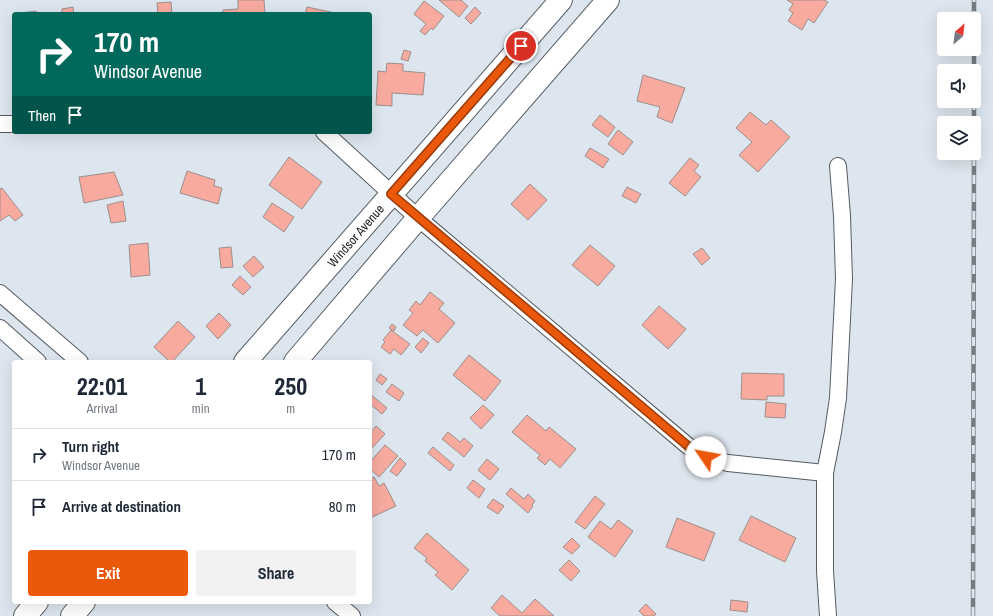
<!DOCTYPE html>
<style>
:root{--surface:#fff;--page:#f2f2f3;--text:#1f2937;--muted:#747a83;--line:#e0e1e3;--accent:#ea580c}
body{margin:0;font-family:"Archivo Narrow",sans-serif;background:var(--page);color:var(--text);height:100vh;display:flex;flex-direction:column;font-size:15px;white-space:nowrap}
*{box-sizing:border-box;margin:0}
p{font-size:13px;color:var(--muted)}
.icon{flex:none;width:22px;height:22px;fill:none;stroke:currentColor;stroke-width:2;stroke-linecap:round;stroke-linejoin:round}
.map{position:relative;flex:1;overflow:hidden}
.panel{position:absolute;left:12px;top:360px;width:360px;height:244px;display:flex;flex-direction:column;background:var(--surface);border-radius:4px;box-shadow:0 4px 16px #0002}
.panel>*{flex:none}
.hud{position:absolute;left:12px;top:12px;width:360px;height:122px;border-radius:4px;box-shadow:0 4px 16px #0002;background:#00695c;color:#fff;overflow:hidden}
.needle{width:26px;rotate:28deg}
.controls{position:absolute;left:937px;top:12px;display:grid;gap:8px}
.controls a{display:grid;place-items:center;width:44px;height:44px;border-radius:4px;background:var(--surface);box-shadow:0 4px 16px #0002;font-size:20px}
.pin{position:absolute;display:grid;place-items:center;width:34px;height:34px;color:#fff;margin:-17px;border:2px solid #fff;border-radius:50%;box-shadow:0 1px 4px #0007}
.me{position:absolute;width:44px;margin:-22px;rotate:303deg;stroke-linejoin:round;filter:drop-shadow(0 0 3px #0008)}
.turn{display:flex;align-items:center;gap:14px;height:84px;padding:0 16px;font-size:18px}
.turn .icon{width:52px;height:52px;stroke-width:2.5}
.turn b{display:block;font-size:28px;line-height:34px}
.then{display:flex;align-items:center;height:38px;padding:0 16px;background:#0003;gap:8px;font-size:15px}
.eta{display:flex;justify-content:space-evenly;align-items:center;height:68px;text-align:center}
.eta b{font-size:24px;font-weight:700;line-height:28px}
.button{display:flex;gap:8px;margin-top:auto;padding:8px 16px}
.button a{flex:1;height:46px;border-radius:4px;background:var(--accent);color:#fff;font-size:16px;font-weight:700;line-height:46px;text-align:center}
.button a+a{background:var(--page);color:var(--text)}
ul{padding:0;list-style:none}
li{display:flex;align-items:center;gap:12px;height:52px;padding:0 16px;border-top:1px solid var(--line)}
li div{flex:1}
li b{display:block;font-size:15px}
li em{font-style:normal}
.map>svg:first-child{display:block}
.building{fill:#f8aa9f;stroke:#9c8f8d}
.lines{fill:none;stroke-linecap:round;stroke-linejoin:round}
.minor-casing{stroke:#555c63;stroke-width:18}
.secondary-casing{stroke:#555c63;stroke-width:24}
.minor{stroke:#fff;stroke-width:16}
.secondary{stroke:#fff;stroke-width:22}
.rail-casing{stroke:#767c81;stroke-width:4.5}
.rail{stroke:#dde5ee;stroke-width:3;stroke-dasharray:9;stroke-linecap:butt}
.route-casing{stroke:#983908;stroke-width:10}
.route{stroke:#ea580c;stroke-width:7}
.labels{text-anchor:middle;stroke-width:3.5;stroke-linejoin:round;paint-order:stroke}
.street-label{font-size:13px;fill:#26292c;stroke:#dde5ee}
</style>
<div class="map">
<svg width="993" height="616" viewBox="0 0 993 616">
<rect width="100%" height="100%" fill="#dde5ee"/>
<g class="building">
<polygon points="238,0 264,0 265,14 223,14 223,10 238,9"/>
<polygon points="439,0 461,0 468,6 459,17"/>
<polygon points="787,0 824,0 828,2 814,23 808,19 802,30 788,21 793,13 789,10 793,4"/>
<polygon points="424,1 444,16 433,30 431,28 425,35 420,31 426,24 414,14"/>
<polygon points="171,2 172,14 158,14 157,3"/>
<polygon points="73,7 74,14 62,14 62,9"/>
<polygon points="307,7 340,14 305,14"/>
<polygon points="475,7 481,13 471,24 465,18"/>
<polygon points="36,11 37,14 20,14 20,13"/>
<polygon points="404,50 411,52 408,61 401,59"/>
<polygon points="387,63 403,64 403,71 425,73 423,95 392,93 392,106 376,105 378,71 386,72"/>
<polygon points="643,75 685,88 672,123 657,117 660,107 637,101"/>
<polygon points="750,112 766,125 771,120 790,137 758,172 739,155 752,142 736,128"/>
<polygon points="600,115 615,127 608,137 592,125"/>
<polygon points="618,130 633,142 623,155 608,144"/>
<polygon points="590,148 609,159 603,168 585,156"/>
<polygon points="289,157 322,182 302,209 269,185"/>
<polygon points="690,158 699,165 694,171 701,177 685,196 669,183"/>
<polygon points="187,171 215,180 214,186 222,188 218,204 180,193"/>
<polygon points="114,172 123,195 84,203 79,177"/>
<polygon points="530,184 547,200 528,220 511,204"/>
<polygon points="627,187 641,194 636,203 622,196"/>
<polygon points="2,188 23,215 15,221 9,215 0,221 0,189"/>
<polygon points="123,201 126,221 111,223 107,205"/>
<polygon points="272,203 294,217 284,232 263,217"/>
<polygon points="148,243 150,275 131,277 129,245"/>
<polygon points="590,245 615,266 598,286 572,265"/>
<polygon points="231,247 233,267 221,268 219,248"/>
<polygon points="702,248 710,258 702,265 693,254"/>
<polygon points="254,256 264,267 253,277 243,266"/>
<polygon points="240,276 251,287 243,295 232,285"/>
<polygon points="430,292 444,303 439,309 455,323 438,343 423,330 417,336 403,325 413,313 409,310 416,301 420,305"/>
<polygon points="659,306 686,329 668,349 642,325"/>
<polygon points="219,313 231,325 218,339 206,326"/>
<polygon points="178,321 195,337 172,362 170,362 154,347"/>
<polygon points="392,324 396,327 394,331 389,328"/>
<polygon points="391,330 410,344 401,355 394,349 390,354 381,347 385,342 383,340"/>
<polygon points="423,338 429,343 421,353 415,347"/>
<polygon points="469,355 501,381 485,401 453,375"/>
<polygon points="742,373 784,374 784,396 767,396 767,400 741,399"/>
<polygon points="380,374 387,379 382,385 376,380"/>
<polygon points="392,384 404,393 399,401 386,392"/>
<polygon points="370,394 387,408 382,414 370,404"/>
<polygon points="766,402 786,404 785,418 765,417"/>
<polygon points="483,405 494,415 481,429 470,418"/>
<polygon points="527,415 546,431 549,427 576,449 560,468 550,459 545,465 537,458 540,455 512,432"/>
<polygon points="376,426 385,434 370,450 370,433"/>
<polygon points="448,432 460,442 464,438 473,446 464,457 442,439"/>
<polygon points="385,445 398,456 379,477 370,469 370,462"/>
<polygon points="433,447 454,465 450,471 428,453"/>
<polygon points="400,458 406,464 397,476 390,471"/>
<polygon points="487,459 499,469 490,480 478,470"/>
<polygon points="374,477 379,486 384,483 396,506 370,518 370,479"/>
<polygon points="473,480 485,489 479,498 467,488"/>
<polygon points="511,488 524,499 528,494 535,501 532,505 533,506 528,513 506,494"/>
<polygon points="595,496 605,504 585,529 575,522"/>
<polygon points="493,499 504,506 498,514 487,507"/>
<polygon points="751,516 796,538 785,562 739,540"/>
<polygon points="677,518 715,533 704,561 666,547"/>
<polygon points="618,520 633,531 615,557 588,537 600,521 611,529"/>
<polygon points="427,533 469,570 452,590 435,575 438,572 425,561 427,558 414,548"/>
<polygon points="572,538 580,546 572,554 563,547"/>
<polygon points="569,560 580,571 571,581 559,570"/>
<polygon points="502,595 522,613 535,599 554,616 500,616 491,608"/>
<polygon points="731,600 748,602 747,612 730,610"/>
<polygon points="646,604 656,614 654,616 644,616 639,611"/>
</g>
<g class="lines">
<defs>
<g id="minor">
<polyline points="0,124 14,124"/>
<polyline points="324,132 418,218 688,446 705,457 728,463 825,473"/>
<polyline points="0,293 80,362"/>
<polyline points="0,328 38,362"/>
<polyline points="335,602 352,616"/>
<polyline points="828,616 825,571 825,473 833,432 838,398 844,279 842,216 838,166"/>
</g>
<g id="secondary">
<path id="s1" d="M245,362L561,0"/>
<polyline points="295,362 418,218 608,0"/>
<polyline points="25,616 37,602"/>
<polyline points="72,616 84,602"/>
</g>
</defs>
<use href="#minor" class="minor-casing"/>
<use href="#secondary" class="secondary-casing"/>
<use href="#minor" class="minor"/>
<use href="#secondary" class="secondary"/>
<defs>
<g id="rail">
<polyline points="974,128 974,0"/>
<polyline points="973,616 974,153"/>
</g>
</defs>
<use href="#rail" class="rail-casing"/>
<use href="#rail" class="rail"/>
</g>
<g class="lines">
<defs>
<polyline id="route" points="521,46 391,194 688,446 706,457"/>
</defs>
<use href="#route" class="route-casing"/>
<use href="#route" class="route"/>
</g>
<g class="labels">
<g class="street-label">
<text dy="5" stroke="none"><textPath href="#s1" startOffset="168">Windsor Avenue</textPath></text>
</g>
</g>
</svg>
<div class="controls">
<a><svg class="needle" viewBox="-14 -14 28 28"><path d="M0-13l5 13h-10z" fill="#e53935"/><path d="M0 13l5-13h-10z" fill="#747a83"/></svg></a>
<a><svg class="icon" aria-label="sound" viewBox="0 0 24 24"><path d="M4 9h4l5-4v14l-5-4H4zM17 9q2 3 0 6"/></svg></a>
<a><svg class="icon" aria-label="layers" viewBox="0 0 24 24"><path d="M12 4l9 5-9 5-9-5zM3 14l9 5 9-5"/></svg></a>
</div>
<div class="pin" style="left:521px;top:46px;background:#d93025"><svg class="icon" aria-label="arrive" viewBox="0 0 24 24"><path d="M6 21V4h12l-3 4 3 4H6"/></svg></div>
<svg class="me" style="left:706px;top:457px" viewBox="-20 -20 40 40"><circle r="19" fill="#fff"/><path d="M0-13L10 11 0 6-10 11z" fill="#ea580c"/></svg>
<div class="hud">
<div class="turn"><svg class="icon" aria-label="right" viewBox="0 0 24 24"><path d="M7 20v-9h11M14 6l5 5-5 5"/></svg><div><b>170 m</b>Windsor Avenue</div></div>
<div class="then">Then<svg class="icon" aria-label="arrive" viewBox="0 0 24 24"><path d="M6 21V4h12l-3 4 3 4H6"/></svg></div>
</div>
<section class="panel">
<div class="eta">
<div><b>22:01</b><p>Arrival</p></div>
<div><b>1</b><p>min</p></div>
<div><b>250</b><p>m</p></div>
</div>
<ul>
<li><svg class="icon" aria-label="right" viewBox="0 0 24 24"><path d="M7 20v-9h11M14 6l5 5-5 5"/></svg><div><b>Turn right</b><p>Windsor Avenue</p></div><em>170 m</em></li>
<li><svg class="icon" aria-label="arrive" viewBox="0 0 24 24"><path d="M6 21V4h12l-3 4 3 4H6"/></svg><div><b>Arrive at destination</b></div><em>80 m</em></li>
</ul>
<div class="button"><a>Exit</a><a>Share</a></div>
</section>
</div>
